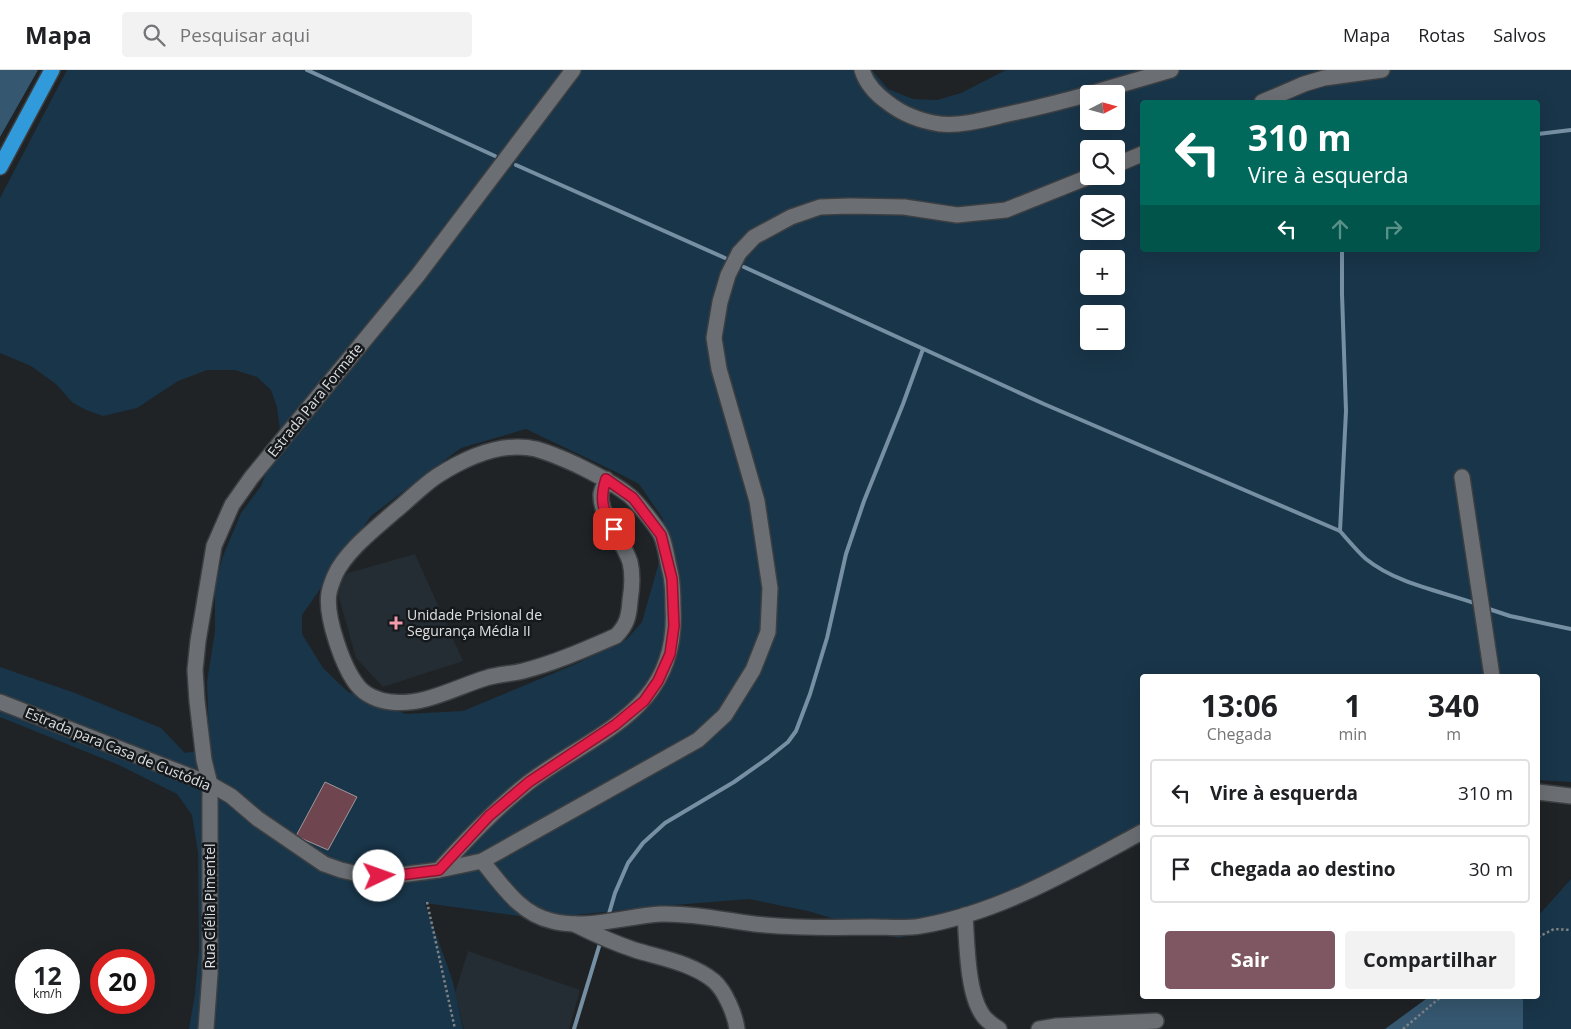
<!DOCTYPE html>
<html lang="pt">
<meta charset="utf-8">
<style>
:root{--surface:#fff;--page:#f2f2f2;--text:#202124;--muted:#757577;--line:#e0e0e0;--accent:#7e5762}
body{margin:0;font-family:"Open Sans",sans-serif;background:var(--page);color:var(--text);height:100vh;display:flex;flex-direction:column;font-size:19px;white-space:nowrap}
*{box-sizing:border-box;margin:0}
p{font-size:16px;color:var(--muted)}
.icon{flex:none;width:28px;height:28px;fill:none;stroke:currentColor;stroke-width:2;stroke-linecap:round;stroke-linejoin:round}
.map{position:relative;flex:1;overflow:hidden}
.panel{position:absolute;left:1140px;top:604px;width:400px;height:325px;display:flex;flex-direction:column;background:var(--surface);border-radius:5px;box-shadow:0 5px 20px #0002}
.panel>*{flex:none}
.top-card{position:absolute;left:1140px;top:30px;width:400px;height:152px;border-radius:5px;box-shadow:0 5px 20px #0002;background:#00695c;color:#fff;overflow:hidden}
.needle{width:32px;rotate:84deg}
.tools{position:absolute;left:1080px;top:15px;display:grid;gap:10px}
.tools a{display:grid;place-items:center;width:45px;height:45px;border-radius:5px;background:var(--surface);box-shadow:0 5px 20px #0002;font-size:25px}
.speed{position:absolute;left:15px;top:879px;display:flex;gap:10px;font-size:25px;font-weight:700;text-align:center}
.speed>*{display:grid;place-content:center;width:65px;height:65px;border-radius:50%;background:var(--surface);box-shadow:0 5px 20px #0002;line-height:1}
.speed small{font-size:12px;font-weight:400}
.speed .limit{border:8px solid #d22;background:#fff;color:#111}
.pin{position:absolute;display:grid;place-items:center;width:42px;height:42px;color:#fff;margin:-21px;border-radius:10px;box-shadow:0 2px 8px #0006}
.me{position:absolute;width:55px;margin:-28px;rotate:87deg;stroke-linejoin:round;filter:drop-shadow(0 0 4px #0008)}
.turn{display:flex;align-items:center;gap:18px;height:105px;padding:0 25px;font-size:22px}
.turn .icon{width:65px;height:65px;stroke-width:2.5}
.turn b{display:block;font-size:35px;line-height:42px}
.lanes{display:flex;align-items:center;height:48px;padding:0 25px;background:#0003;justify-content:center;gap:25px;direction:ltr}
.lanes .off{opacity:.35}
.eta{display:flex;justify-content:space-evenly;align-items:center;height:85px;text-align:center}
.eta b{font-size:30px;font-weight:700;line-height:35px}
.primary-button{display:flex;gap:10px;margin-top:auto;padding:10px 25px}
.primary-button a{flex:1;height:58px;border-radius:5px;background:var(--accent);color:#fff;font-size:20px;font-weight:700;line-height:58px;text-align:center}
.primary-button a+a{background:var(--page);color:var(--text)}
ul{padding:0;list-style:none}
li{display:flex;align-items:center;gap:15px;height:68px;margin:0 10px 8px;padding:0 15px;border:2px solid var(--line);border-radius:5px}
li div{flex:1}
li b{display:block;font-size:19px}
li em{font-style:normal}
header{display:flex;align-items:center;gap:30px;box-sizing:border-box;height:70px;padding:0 25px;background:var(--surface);border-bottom:1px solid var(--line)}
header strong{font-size:24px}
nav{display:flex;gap:28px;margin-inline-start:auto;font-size:18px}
.search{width:350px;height:45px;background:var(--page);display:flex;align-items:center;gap:12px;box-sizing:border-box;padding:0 18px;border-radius:5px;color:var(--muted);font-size:19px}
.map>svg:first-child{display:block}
.built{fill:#242d33}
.green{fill:#193549;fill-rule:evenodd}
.forest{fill:#35576f}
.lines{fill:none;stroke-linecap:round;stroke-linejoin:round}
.stream{stroke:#768fa2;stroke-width:4}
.building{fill:#6f4650;stroke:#9e9899}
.minor-casing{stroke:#3c3f42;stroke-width:18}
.highway-casing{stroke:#3c3f42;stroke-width:18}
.path{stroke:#7f8285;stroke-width:2.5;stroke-dasharray:2.5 2.5;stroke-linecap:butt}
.minor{stroke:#6b6f73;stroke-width:15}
.highway{stroke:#319adb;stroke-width:15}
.route-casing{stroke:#92132f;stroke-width:12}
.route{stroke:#e11d48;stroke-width:9}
.poi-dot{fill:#f29aae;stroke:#16191c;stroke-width:2}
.labels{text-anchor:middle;stroke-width:5;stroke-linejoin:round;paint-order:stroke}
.street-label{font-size:14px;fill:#dee0e2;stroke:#16191c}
.poi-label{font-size:14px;fill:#dee0e2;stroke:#16191c;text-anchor:start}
</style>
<header>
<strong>Mapa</strong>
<div class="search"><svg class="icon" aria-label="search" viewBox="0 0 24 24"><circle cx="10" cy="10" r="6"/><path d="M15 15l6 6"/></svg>Pesquisar aqui</div>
<nav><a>Mapa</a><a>Rotas</a><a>Salvos</a></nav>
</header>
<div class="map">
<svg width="1571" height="959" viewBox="0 0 1571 959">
<rect width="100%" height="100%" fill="#1f2326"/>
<g class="built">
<polygon points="415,484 463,591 383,617 356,588 336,517 348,503"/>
<polygon points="468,881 580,920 569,959 464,959 455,923"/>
</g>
<g class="green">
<path d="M67,0H872L888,19L913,29L937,30L961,23L1006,0H1571V712L1538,710V606H1142V756L955,852L898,868L808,841L749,829L649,837L540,849L425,833L453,912L463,959H189L195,924L199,878L198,782L192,745L177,724L119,695L0,647V597L75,623L161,658L185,683L196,681L208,674L209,667L207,612L215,561V516L223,486L241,443L261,416L274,383L280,360L277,337L271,320L257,307L235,300H207L178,311L137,338L103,346L86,340L72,332L56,314L31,296L0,283V128ZM1089,24H1116V51H1089ZM1142,32H1538V180H1142ZM1089,79H1116V106H1089ZM1089,134H1116V161H1089ZM1089,189H1116V216H1089ZM1089,244H1116V271H1089ZM526,359L620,404L639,414L663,449L658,496L642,552L627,569L578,593L463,641L406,644L348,622L323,598L302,564V545L371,446L461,378Z"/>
<polygon points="1571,809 1571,959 1523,959 1523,931 1521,926 1538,926 1538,846"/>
</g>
<g class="forest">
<polygon points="0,0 38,0 0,67"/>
<polygon points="1430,926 1521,926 1523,930 1523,959 1385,959"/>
</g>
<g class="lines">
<g class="stream">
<polyline points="307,0 495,86"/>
<polyline points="1538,64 1571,60"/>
<polyline points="516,95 725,188"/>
<path d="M744,197L1044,334L1340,461C1348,470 1357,481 1366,489C1397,514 1441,521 1477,534"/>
<polyline points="1340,461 1346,341 1342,224 1342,180"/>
<polyline points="1486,538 1510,546 1571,559"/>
<polyline points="608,847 615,823 628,793 643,773 665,753 734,712 768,688 788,672 796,661 810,624 827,568 846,484 864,431 903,334 923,279"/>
<polyline points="574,959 601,870"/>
</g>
</g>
<polygon class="building" points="325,712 357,727 328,780 296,766"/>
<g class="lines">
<defs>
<g id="minor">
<path d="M862,0C866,13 876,24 887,32C902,44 920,51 940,54C961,56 983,50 1004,45C1032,39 1061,32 1089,24"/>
<polyline points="1089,24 1171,0"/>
<polyline points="1262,32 1304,14 1324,8 1382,0"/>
<polyline points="1116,95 1142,84"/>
<polyline points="1462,407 1492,606"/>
<polyline points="0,632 210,714 231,726 258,749 324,794 341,800 367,806 392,806 439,800 482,791 698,670 725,645 753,600 768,562 770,518 757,431 719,299 714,268 720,232 728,205 739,183 754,167 791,147 820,137 850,136 904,137 957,145 1006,140 1091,106"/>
<polyline points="1538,722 1571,726"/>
<path d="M482,791C502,815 520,844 552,851C588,860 625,846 661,844C692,843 724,850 755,854C794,858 833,858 872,857C888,857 905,859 921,856C1001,842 1072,800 1142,762"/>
<path d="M439,800C467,769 495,739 528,713C595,662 679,641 673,538C673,526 673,513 670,501C667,490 666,476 661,465C657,457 637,432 630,426C614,413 595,404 577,395C564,389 550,383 536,379C502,371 465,388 437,406C422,416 408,431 394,442C375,459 346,481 335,505C333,510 330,517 329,523C325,546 343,598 358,616C365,625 379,631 391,632C424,636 456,617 486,608C498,604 511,604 523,601C555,593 586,579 616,566C627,555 629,546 630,531C632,518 633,504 630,492C623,469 600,448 601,424C602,419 604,414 606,409"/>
<path d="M965,845C967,872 967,922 982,944C986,951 993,955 999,959"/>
<path d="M574,854C594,864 614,873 635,880C661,888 692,893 714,911C725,921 735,944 737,959"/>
<polyline points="206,959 210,904 210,714 204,690 197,631 195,600 198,571 214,476 232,435 251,408 418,205 573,0"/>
<polyline points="1039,959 1057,956 1156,951"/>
</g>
<polyline id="highway" points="0,97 52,0"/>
</defs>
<use href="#minor" class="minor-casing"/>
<use href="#highway" class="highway-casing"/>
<g class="path">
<polyline points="427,832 455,959"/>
<polyline points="1538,867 1554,859 1571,860"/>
<polyline points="1403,959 1442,926"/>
</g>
<use href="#minor" class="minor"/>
<use href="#highway" class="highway"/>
</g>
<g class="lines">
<defs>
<path id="route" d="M379,806H392L439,800L489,746L529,712L615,655L644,631L658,611L670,584L674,556L672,509L661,465L633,428L606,409C599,430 603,441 614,459"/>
</defs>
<use href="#route" class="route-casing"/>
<use href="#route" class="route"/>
</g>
<path class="poi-dot" d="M393.5 545.5h5v5h5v5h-5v5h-5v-5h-5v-5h5z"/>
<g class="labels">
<g class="street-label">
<text transform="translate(315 330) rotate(-51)" y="5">Estrada Para Formate</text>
<text transform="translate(118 679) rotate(22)" y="5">Estrada para Casa de Custódia</text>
<text transform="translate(210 836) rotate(-90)" y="5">Rua Clélia Pimentel</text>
</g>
<g class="poi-label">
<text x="407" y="550">Unidade Prisional de<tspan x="407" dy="16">Segurança Média II</tspan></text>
</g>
</g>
</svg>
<div class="tools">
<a><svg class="needle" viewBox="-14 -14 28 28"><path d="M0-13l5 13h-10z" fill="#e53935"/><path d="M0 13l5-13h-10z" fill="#757577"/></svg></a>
<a><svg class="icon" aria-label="search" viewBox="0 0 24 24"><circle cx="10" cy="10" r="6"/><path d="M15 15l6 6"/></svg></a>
<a><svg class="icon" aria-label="layers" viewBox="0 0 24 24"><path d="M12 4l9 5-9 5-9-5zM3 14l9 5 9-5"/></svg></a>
<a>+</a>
<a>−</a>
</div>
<div class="speed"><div>12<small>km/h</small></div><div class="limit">20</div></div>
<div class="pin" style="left:614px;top:459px;background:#d93025"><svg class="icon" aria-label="arrive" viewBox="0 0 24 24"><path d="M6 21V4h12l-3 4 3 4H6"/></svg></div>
<svg class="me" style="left:379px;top:806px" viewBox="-20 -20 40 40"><circle r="19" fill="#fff"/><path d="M0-13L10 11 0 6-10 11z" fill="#e11d48"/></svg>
<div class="top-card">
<div class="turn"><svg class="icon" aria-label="left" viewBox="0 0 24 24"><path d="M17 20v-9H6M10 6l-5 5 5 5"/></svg><div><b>310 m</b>Vire à esquerda</div></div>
<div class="lanes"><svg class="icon" aria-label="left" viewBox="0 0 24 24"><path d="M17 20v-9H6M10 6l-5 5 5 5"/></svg><svg class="icon off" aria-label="ahead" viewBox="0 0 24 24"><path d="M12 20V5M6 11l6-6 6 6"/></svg><svg class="icon off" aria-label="right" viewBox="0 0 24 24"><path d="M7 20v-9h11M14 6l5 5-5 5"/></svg></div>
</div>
<section class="panel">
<div class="eta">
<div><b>13:06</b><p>Chegada</p></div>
<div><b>1</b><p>min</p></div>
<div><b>340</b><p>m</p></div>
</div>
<ul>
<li><svg class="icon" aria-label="left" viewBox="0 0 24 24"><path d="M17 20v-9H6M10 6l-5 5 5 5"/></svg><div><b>Vire à esquerda</b></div><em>310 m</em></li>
<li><svg class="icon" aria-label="arrive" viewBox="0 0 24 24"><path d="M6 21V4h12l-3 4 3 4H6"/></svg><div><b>Chegada ao destino</b></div><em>30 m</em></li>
</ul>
<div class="primary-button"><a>Sair</a><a>Compartilhar</a></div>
</section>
</div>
